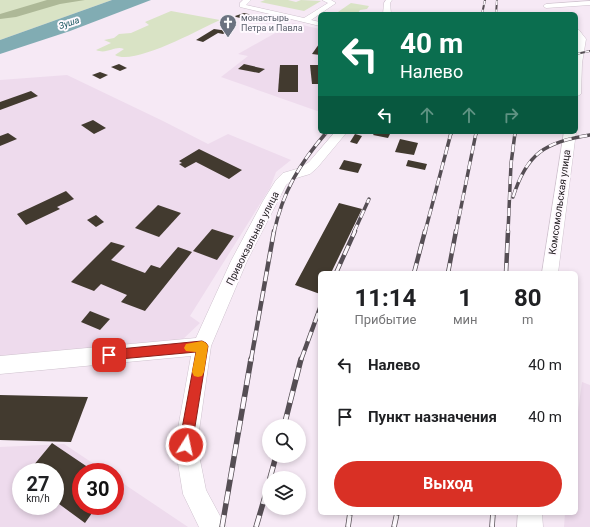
<!DOCTYPE html>
<html lang="ru">
<meta charset="utf-8">
<style>
:root{--surface:#fff;--page:#f2f2f2;--text:#202124;--muted:#757577;--accent:#d93025}
body{margin:0;font-family:Roboto,sans-serif;background:var(--page);color:var(--text);height:100vh;display:flex;flex-direction:column;font-size:15px;white-space:nowrap}
*{box-sizing:border-box;margin:0}
p{font-size:13px;color:var(--muted)}
.icon{flex:none;width:22px;height:22px;fill:none;stroke:currentColor;stroke-width:2;stroke-linecap:round;stroke-linejoin:round}
.map{position:relative;flex:1;overflow:hidden}
.sheet{position:absolute;left:318px;top:271px;width:260px;height:244px;display:flex;flex-direction:column;background:var(--surface);border-radius:6px;box-shadow:0 2px 6px #0003}
.sheet>*{flex:none}
.top-card{position:absolute;left:318px;top:12px;width:260px;height:122px;border-radius:6px;box-shadow:0 2px 6px #0003;background:#0b6e4f;color:#fff;overflow:hidden}
.buttons{position:absolute;left:262px;top:419px;display:grid;gap:8px}
.buttons a{display:grid;place-items:center;width:44px;height:44px;border-radius:50%;background:var(--surface);box-shadow:0 2px 6px #0003;font-size:20px}
.speed{position:absolute;left:12px;top:463px;display:flex;gap:8px;font-size:20px;font-weight:700;text-align:center}
.speed>*{display:grid;place-content:center;width:52px;height:52px;border-radius:50%;background:var(--surface);box-shadow:0 2px 6px #0003;line-height:1}
.speed small{font-size:10px;font-weight:400}
.speed .limit{border:6px solid #d22;background:#fff;color:#111}
.pin{position:absolute;display:grid;place-items:center;width:34px;height:34px;color:#fff;margin:-17px;border-radius:8px;box-shadow:0 2px 6px #0006}
.me{position:absolute;width:44px;margin:-22px;rotate:10deg;stroke-linejoin:round;filter:drop-shadow(0 0 3px #0008)}
.turn{display:flex;align-items:center;gap:14px;height:84px;padding:0 16px;font-size:18px}
.turn .icon{width:52px;height:52px;stroke-width:2.5}
.turn b{display:block;font-size:28px;line-height:34px}
.lanes{display:flex;align-items:center;height:38px;padding:0 16px;background:#0003;justify-content:center;gap:20px;direction:ltr}
.lanes .off{opacity:.35}
.eta{display:flex;justify-content:space-evenly;align-items:center;height:68px;text-align:center}
.eta b{font-size:24px;font-weight:700;line-height:28px}
.action{display:flex;gap:8px;margin-top:auto;padding:8px 16px}
.action a{flex:1;height:46px;border-radius:24px;background:var(--accent);color:#fff;font-size:16px;font-weight:700;line-height:46px;text-align:center}
ul{padding:0;list-style:none}
li{display:flex;align-items:center;gap:12px;height:52px;padding:0 16px}
li div{flex:1}
li b{display:block;font-size:15px}
li em{font-style:normal}
.map>svg:first-child{display:block}
.built{fill:#eedbed;fill-rule:evenodd}
.green{fill:#d9e3c5}
.forest{fill:#adb897}
.water{fill:#81acb3}
.building{fill:#423a2f}
.lines{fill:none;stroke-linecap:round;stroke-linejoin:round}
.minor-casing{stroke:#cfc2ce;stroke-width:1}
.minor{fill:#fff;fill-rule:evenodd}
.rail-far4-casing{stroke:#554e54;stroke-width:2}
.rail-far3-casing{stroke:#554e54;stroke-width:3}
.rail-far2-casing{stroke:#554e54;stroke-width:3.5}
.rail-far1-casing{stroke:#554e54;stroke-width:4.5}
.rail-casing{stroke:#554e54;stroke-width:5.5}
.rail-far4{stroke:#fef9fe;stroke-width:1.5;stroke-dasharray:4.5;stroke-linecap:butt}
.rail-far3{stroke:#fef9fe;stroke-width:2;stroke-dasharray:5.5;stroke-linecap:butt}
.rail-far2{stroke:#fef9fe;stroke-width:2.5;stroke-dasharray:8;stroke-linecap:butt}
.rail-far1{stroke:#fef9fe;stroke-width:3;stroke-dasharray:10;stroke-linecap:butt}
.rail{stroke:#fef9fe;stroke-width:4;stroke-dasharray:12;stroke-linecap:butt}
.route{fill:#d93025;stroke:#8d1f18}
.slow{fill:#f59e0b}
.labels{text-anchor:middle;stroke-width:4;stroke-linejoin:round;paint-order:stroke}
.far-worship-label{font-size:9px;fill:#5b616d;stroke:#fef9fe;text-anchor:start}
.far-water-label{font-size:9px;font-style:italic;fill:#1a5760;stroke:#fef9fe}
.street-label{font-size:10px;fill:#262125;stroke:#fef9fe}
</style>
<div class="map">
<svg width="590" height="527" viewBox="0 0 590 527">
<rect width="100%" height="100%" fill="#f6e9f5"/>
<g class="built">
<polygon points="293,23 320,29 320,112 221,77 248,56 238,54"/>
<polygon points="67,75 163,121 208,144 228,134 291,160 276,172 270,188 190,316 200,323 181,341 0,357 0,80"/>
<polygon points="582,382 590,385 590,527 564,527 565,513 576,513 576,426"/>
<path d="M64,444L106,472H81V506H115V478L188,527H0V447ZM21,472H55V506H21Z"/>
</g>
<g class="green">
<polygon points="0,0 112,0 0,40"/>
<polygon points="265,0 288,0 296,2 301,0 321,1 304,11 260,2"/>
<polygon points="351,3 369,6 367,9 360,10 358,13 360,14 335,14"/>
<path d="M171,11L220,20C200,29 134,66 115,55L124,49C115,45 107,55 96,50L111,43L104,40L114,38L119,34L131,33L149,25L145,22Z"/>
</g>
<polygon class="forest" points="47,0 85,0 60,4 16,17 0,19 0,14"/>
<polygon class="water" points="112,0 151,0 70,31 0,54 0,40"/>
<g class="building">
<polygon points="244,13 253,15 251,16 263,19 257,22 236,17 235,16"/>
<polygon points="214,29 228,31 223,34 218,33 203,42 196,40"/>
<polygon points="319,44 320,44 320,55 312,54"/>
<polygon points="119,64 127,68 120,71 111,67"/>
<polygon points="244,64 265,69 259,73 238,69"/>
<polygon points="280,65 298,65 298,92 278,92"/>
<polygon points="310,65 320,65 320,84 312,84"/>
<polygon points="100,72 108,75 100,79 92,75"/>
<polygon points="31,91 38,96 0,110 0,102"/>
<polygon points="93,120 106,128 94,134 81,125"/>
<polygon points="375,132 391,132 388,138 373,135"/>
<polygon points="8,133 17,139 0,146 0,136"/>
<polygon points="355,134 362,136 357,144 350,142"/>
<polygon points="400,139 418,143 414,155 395,152"/>
<polygon points="199,149 242,170 229,179 196,162 185,168 179,164 182,163 179,161"/>
<polygon points="344,160 362,164 358,173 339,169"/>
<polygon points="408,160 427,164 425,170 406,166"/>
<polygon points="66,191 74,199 57,207 60,209 26,225 17,214"/>
<polygon points="339,203 362,209 331,273 320,273 320,294 295,285"/>
<polygon points="158,205 181,213 159,237 135,228"/>
<polygon points="96,215 104,222 96,227 87,220"/>
<polygon points="212,229 234,236 217,260 193,251"/>
<polygon points="111,242 125,246 111,260 145,273 151,265 160,268 178,247 192,252 145,311 121,302 127,295 101,284 94,291 71,282"/>
<polygon points="90,311 110,319 100,330 81,322"/>
<polygon points="0,395 88,397 71,442 0,440"/>
<polygon points="52,443 95,472 81,472 81,506 97,506 85,523 55,501 55,472 28,472"/>
</g>
<g class="lines">
<defs>
<g id="minor">
<polygon points="243,0 251,0 246,5 304,18 328,3 322,0 331,0 336,3 311,20 320,22 320,26 240,7 240,3"/>
<polygon points="386,0 392,0 390,3 391,14 383,14 384,3"/>
<polygon points="590,1 590,5 546,8 543,6 546,4"/>
<polygon points="576,30 579,30 586,39 582,63 581,94 576,97 576,51 578,39 576,37"/>
<polygon points="335,132 347,132 317,168 310,174 293,179 286,185 247,261 211,346 197,445 206,490 226,527 199,527 183,494 175,445 191,356 0,374 0,356 196,338 231,261 263,201 276,180 283,173 300,168 309,162"/>
<polygon points="564,132 576,132 558,273 542,273"/>
<polygon points="518,513 542,513 543,527 517,527"/>
</g>
</defs>
<use href="#minor" class="minor-casing"/>
<use href="#minor" class="minor"/>
<defs>
<g id="rail-far4">
<polyline points="482,14 485,0"/>
<polyline points="496,14 497,0"/>
<polyline points="576,54 590,51"/>
</g>
<g id="rail-far3">
<polyline points="325,134 326,132"/>
<polyline points="451,134 451,132"/>
<polyline points="476,134 476,132"/>
<polyline points="515,134 515,132"/>
</g>
<g id="rail-far2">
<path d="M513,197C527,153 545,142 590,135"/>
<path d="M274,232C283,192 299,164 326,133"/>
<polyline points="354,232 369,199"/>
<polyline points="425,232 451,133"/>
<polyline points="456,232 476,133"/>
<polyline points="508,232 511,164 515,133"/>
</g>
<g id="rail-far1">
<polyline points="336,273 355,231"/>
<polyline points="414,273 425,231"/>
<polyline points="448,273 456,231"/>
<polyline points="506,273 508,231"/>
<polyline points="251,360 274,231"/>
<polyline points="301,360 320,308"/>
</g>
<g id="rail">
<polyline points="284,426 301,359"/>
<polyline points="270,478 276,456"/>
<polyline points="222,527 251,359"/>
<polyline points="256,527 269,483"/>
<polyline points="348,527 350,513"/>
<polyline points="394,527 397,513"/>
<polyline points="492,527 493,513"/>
</g>
</defs>
<use href="#rail-far4" class="rail-far4-casing"/>
<use href="#rail-far3" class="rail-far3-casing"/>
<use href="#rail-far2" class="rail-far2-casing"/>
<use href="#rail-far1" class="rail-far1-casing"/>
<use href="#rail" class="rail-casing"/>
<use href="#rail-far4" class="rail-far4"/>
<use href="#rail-far3" class="rail-far3"/>
<use href="#rail-far2" class="rail-far2"/>
<use href="#rail-far1" class="rail-far1"/>
<use href="#rail" class="rail"/>
</g>
<polygon class="route" points="202,341 206,343 208,346 192,445 190,449 186,451 181,449 179,445 196,352 109,360 105,359 104,355 105,351 109,350"/>
<polygon class="slow" points="202,341 206,343 208,346 204,372 202,376 198,377 194,376 192,372 196,352 186,351 184,348 186,344"/>
<defs>
<symbol id="church-pin" viewBox="-11 -11 22 30"><path d="M0 17L-7.5 6A9.5 9.5 0 1 1 7.5 6Z" fill="#6b7280" stroke="#fef9fe"/><path d="M-1.2-6h2.4v3.5h3.3v2.4h-3.3V6h-2.4V-.1h-3.3v-2.4h3.3Z" fill="#fff"/></symbol>
</defs>
<g fill-rule="evenodd">
<use href="#church-pin" x="218" y="13" width="20" height="27"/>
</g>
<g class="labels">
<g class="far-worship-label">
<text x="241" y="21">монастырь<tspan x="241" dy="10">Петра и Павла</tspan></text>
</g>
<g class="far-water-label">
<text transform="translate(69 23) rotate(-19)" y="3">Зуша</text>
</g>
<g class="street-label">
<text transform="translate(559 202) rotate(-82)" y="4">Комсомольская улица</text>
<text transform="translate(252 238) rotate(-63)" y="4">Привокзальная улица</text>
</g>
</g>
</svg>
<div class="buttons">
<a><svg class="icon" aria-label="search" viewBox="0 0 24 24"><circle cx="10" cy="10" r="6"/><path d="M15 15l6 6"/></svg></a>
<a><svg class="icon" aria-label="layers" viewBox="0 0 24 24"><path d="M12 4l9 5-9 5-9-5zM3 14l9 5 9-5"/></svg></a>
</div>
<div class="speed"><div>27<small>km/h</small></div><div class="limit">30</div></div>
<div class="pin" style="left:109px;top:355px;background:#d93025"><svg class="icon" aria-label="arrive" viewBox="0 0 24 24"><path d="M6 21V4h12l-3 4 3 4H6"/></svg></div>
<svg class="me" style="left:186px;top:445px" viewBox="-20 -20 40 40"><circle r="17" fill="#d93025" stroke="#fff" stroke-width="3"/><path d="M0-11L8 9 0 5-8 9z" fill="#fff"/></svg>
<div class="top-card">
<div class="turn"><svg class="icon" aria-label="left" viewBox="0 0 24 24"><path d="M17 20v-9H6M10 6l-5 5 5 5"/></svg><div><b>40 m</b>Налево</div></div>
<div class="lanes"><svg class="icon" aria-label="left" viewBox="0 0 24 24"><path d="M17 20v-9H6M10 6l-5 5 5 5"/></svg><svg class="icon off" aria-label="ahead" viewBox="0 0 24 24"><path d="M12 20V5M6 11l6-6 6 6"/></svg><svg class="icon off" aria-label="ahead" viewBox="0 0 24 24"><path d="M12 20V5M6 11l6-6 6 6"/></svg><svg class="icon off" aria-label="right" viewBox="0 0 24 24"><path d="M7 20v-9h11M14 6l5 5-5 5"/></svg></div>
</div>
<section class="sheet">
<div class="eta">
<div><b>11:14</b><p>Прибытие</p></div>
<div><b>1</b><p>мин</p></div>
<div><b>80</b><p>m</p></div>
</div>
<ul>
<li><svg class="icon" aria-label="left" viewBox="0 0 24 24"><path d="M17 20v-9H6M10 6l-5 5 5 5"/></svg><div><b>Налево</b></div><em>40 m</em></li>
<li><svg class="icon" aria-label="arrive" viewBox="0 0 24 24"><path d="M6 21V4h12l-3 4 3 4H6"/></svg><div><b>Пункт назначения</b></div><em>40 m</em></li>
</ul>
<div class="action"><a>Выход</a></div>
</section>
</div>
